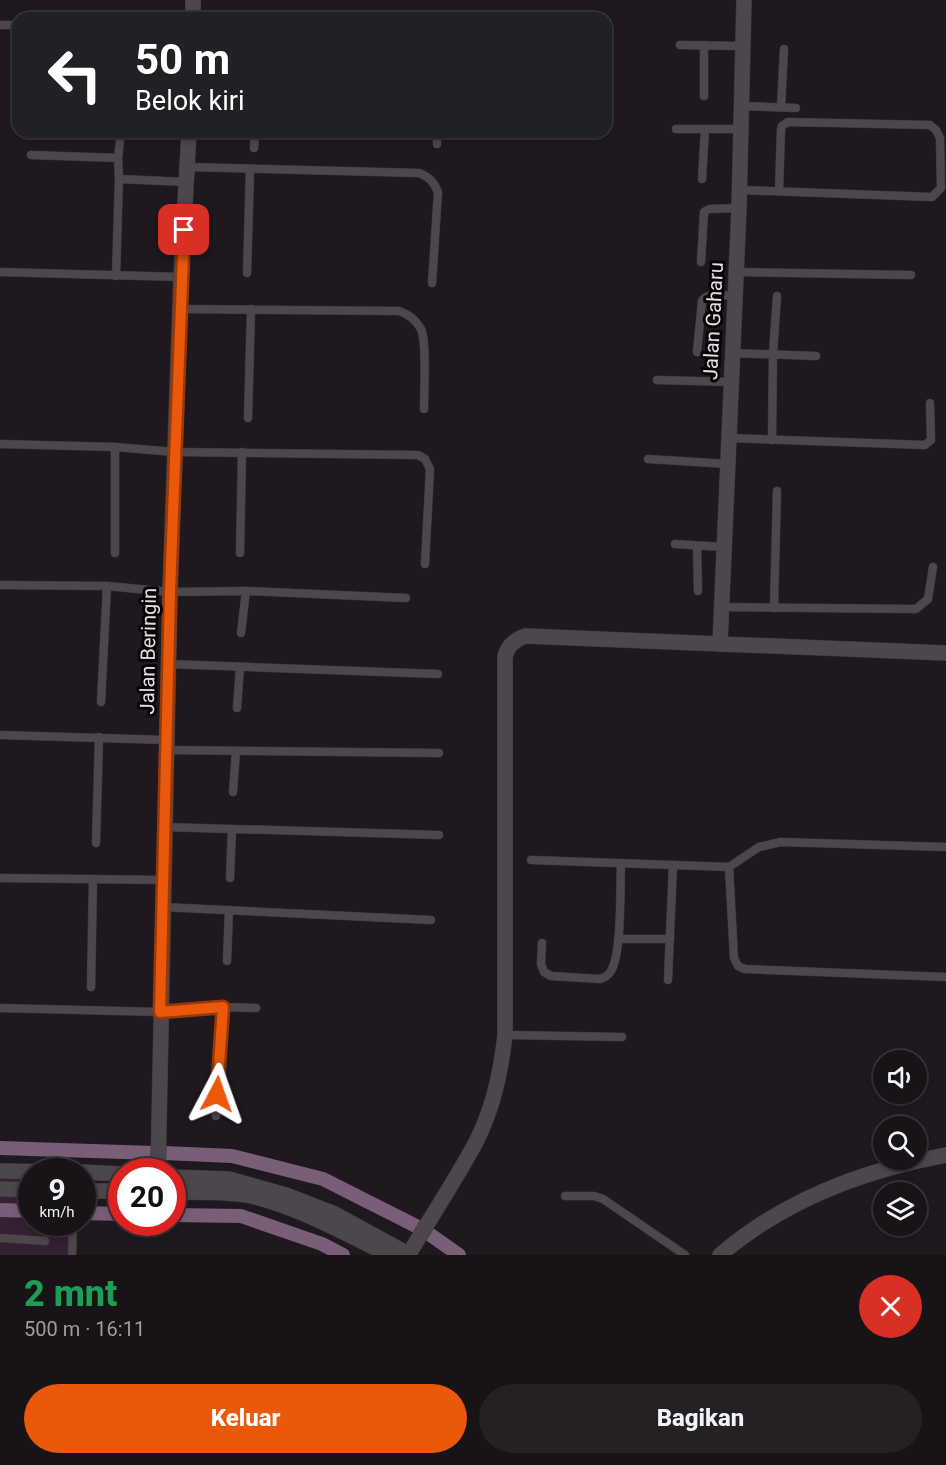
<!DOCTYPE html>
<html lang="id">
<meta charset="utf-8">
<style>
:root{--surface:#171317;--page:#242024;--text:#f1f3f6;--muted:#9e9ea1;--line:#363236;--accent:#ea580c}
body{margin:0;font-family:Roboto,sans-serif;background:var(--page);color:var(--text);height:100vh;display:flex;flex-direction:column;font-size:22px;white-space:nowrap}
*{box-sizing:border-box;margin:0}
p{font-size:20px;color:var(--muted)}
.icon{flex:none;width:33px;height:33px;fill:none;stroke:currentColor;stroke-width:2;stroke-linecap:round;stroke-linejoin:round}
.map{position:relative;height:1255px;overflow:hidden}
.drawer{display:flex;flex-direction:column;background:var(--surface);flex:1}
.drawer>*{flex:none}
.banner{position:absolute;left:12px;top:12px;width:600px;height:126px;border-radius:18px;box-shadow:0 3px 9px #0003,0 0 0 2px var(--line);background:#202124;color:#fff;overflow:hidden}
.fabs{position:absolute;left:873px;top:1050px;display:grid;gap:12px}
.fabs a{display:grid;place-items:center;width:54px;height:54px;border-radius:50%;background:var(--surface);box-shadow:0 3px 9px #0003,0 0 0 2px var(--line);font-size:30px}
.speed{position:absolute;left:18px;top:1158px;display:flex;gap:12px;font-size:30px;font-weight:700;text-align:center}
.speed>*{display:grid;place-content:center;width:78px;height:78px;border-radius:50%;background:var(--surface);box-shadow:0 3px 9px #0003,0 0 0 2px var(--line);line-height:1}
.speed small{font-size:15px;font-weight:400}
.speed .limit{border:9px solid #d22;background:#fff;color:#111}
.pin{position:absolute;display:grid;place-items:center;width:51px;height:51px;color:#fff;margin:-26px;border-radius:12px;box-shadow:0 3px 9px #0006}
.me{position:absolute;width:66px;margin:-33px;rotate:4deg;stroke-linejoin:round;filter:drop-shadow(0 0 4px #0008)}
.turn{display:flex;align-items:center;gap:21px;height:126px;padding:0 24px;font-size:27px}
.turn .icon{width:78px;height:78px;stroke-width:2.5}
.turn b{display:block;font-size:42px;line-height:51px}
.round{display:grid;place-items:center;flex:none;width:63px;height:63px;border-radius:32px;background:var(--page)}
.head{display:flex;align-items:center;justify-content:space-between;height:102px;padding:0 24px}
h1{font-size:36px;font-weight:800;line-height:45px;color:#1e9e55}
.primary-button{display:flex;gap:12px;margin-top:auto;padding:12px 24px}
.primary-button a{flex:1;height:69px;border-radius:36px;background:var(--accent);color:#fff;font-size:24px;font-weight:800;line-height:69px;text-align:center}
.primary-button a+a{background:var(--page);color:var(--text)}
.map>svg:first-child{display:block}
.green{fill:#332032}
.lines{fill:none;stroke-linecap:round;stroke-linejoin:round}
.canal{stroke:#785e76;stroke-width:14}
.lane-casing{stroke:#393538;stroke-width:9}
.street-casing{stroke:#393538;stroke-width:16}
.lane{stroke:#4d464c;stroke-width:8}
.street{stroke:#4d464c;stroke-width:15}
.route-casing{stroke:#983908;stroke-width:15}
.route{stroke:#ea580c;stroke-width:10}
.labels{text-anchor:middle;stroke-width:6;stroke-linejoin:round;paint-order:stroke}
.street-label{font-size:20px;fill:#e4dfe3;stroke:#070507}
</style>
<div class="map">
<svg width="946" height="1255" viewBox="0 0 946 1255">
<rect width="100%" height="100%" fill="#1f191f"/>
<polygon class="green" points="0,1174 31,1175 32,1222 74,1223 73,1255 0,1255"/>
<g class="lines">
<g class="canal">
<polyline points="0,1148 153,1153"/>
<polyline points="164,1153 232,1156 323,1179 420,1228"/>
<polyline points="0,1210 32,1211"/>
<polyline points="82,1213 122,1214"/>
<polyline points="172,1215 241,1216 322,1244 343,1255"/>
<polyline points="425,1231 459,1255"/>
</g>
<defs>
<g id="lane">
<polyline points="0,25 18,25"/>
<polyline points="680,45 743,46"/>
<polyline points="704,96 704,45"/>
<polyline points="742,106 796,108"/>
<polyline points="781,107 784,49"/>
<polyline points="676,129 741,129"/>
<polyline points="437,132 437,144"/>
<polyline points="254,148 255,132"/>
<polyline points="31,155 118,158 119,179 187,182"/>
<polyline points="118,158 121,132"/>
<path d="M188,167L419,173C429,177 434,182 438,192L432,283"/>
<polyline points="702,179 705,129"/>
<polyline points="740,190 932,197 941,188 940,138 936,130 930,125 788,122 782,126 781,130 779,190"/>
<polyline points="701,262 704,212 709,209 739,208"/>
<polyline points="0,272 181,277"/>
<polyline points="736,272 911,275"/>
<polyline points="247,273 250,170"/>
<polyline points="116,276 119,179"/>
<path d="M180,309L399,311C408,314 416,320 421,329C427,342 424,392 424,409"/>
<path d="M697,352L702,301C708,291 724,296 735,296"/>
<polyline points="732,353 816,356"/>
<polyline points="657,380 731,382"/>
<polyline points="248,418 251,309"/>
<polyline points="729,438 925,445 931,440 930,403"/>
<polyline points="772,440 773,354 777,296"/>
<polyline points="0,444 115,447 175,452 418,455 425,459 430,469 425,564"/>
<polyline points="115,447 115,553"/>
<polyline points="648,459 728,464"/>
<polyline points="675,544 724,547"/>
<polyline points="697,546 698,591"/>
<polyline points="240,553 242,452"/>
<polyline points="0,585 107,586 170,592 246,591 406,598"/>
<polyline points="722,607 916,609 928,599 933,567"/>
<polyline points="774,608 777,491"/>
<polyline points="241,633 246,591"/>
<polyline points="169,664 438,674"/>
<polyline points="101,702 107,586"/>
<polyline points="237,708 240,667"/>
<polyline points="0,735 167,740"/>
<polyline points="167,750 439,753"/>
<polyline points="233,792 236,751"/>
<polyline points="164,827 439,835"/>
<polyline points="96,843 99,737"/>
<polyline points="531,860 729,867 759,847 781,842 946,847"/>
<polyline points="729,867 734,958 738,966 745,969 946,977"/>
<polyline points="0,878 163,880"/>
<polyline points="230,878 232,829"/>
<polyline points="162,907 431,920"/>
<polyline points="618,939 670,939"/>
<path d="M542,943L541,964L544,972L551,976L600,979C605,977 608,976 611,971C622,953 620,887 621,863"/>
<polyline points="227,961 229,910"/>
<polyline points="668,980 673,865"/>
<polyline points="91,987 93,879"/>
<polyline points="0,1008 160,1012 223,1007 256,1008"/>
<polyline points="505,1035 622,1037"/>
<polyline points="216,1116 223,1007"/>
<polyline points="565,1196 594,1196 603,1199 685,1255"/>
<polyline points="0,1238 45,1241"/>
<polyline points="72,1255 73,1222"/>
</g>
<g id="street">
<polyline points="193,18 193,0"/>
<polyline points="720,644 739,208 744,0"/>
<polyline points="0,1171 62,1172"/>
<polyline points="82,1172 122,1174"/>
<polyline points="158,1172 170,592 181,277 189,132"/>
<polyline points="172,1177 229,1179 286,1195 335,1214 410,1255"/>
<polyline points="0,1189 32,1190"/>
<polyline points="82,1191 122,1191"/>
<path d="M172,1192C198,1193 225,1191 251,1196C297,1206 347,1235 390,1255"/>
<path d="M409,1254C431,1217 455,1181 476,1142C493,1109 501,1072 505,1035V657C507,646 514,640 525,636L946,653"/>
<path d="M720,1255C784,1200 864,1170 946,1155"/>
</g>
</defs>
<use href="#lane" class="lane-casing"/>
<use href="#street" class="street-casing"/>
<use href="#lane" class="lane"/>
<use href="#street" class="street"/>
</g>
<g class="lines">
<defs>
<polyline id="route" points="184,230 170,592 160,1012 223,1007 217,1094"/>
</defs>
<use href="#route" class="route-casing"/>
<use href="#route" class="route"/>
</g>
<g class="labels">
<g class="street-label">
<text transform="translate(713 321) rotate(-87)" y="7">Jalan Gaharu</text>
<text transform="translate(148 651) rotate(-89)" y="7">Jalan Beringin</text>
</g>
</g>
</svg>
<div class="fabs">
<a><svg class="icon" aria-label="sound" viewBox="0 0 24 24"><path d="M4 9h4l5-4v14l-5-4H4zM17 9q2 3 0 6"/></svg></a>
<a><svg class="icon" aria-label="search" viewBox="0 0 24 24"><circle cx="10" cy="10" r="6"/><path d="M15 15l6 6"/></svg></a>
<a><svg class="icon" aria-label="layers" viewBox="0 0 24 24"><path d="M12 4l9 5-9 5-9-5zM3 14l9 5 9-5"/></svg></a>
</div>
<div class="speed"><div>9<small>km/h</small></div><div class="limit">20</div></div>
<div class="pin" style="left:184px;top:230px;background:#d93025"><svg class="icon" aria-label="arrive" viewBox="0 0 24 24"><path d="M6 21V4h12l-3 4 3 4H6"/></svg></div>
<svg class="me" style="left:217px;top:1094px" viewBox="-20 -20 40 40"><path d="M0-17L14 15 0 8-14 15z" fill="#ea580c" stroke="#fff" stroke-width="4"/></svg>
<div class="banner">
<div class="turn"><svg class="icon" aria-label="left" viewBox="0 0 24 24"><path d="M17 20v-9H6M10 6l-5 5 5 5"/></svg><div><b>50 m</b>Belok kiri</div></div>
</div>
</div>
<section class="drawer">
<div class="head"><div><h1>2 mnt</h1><p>500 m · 16:11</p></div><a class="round" style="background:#d93025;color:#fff"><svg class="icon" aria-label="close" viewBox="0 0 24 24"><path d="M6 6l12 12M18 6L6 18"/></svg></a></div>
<div class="primary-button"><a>Keluar</a><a>Bagikan</a></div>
</section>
